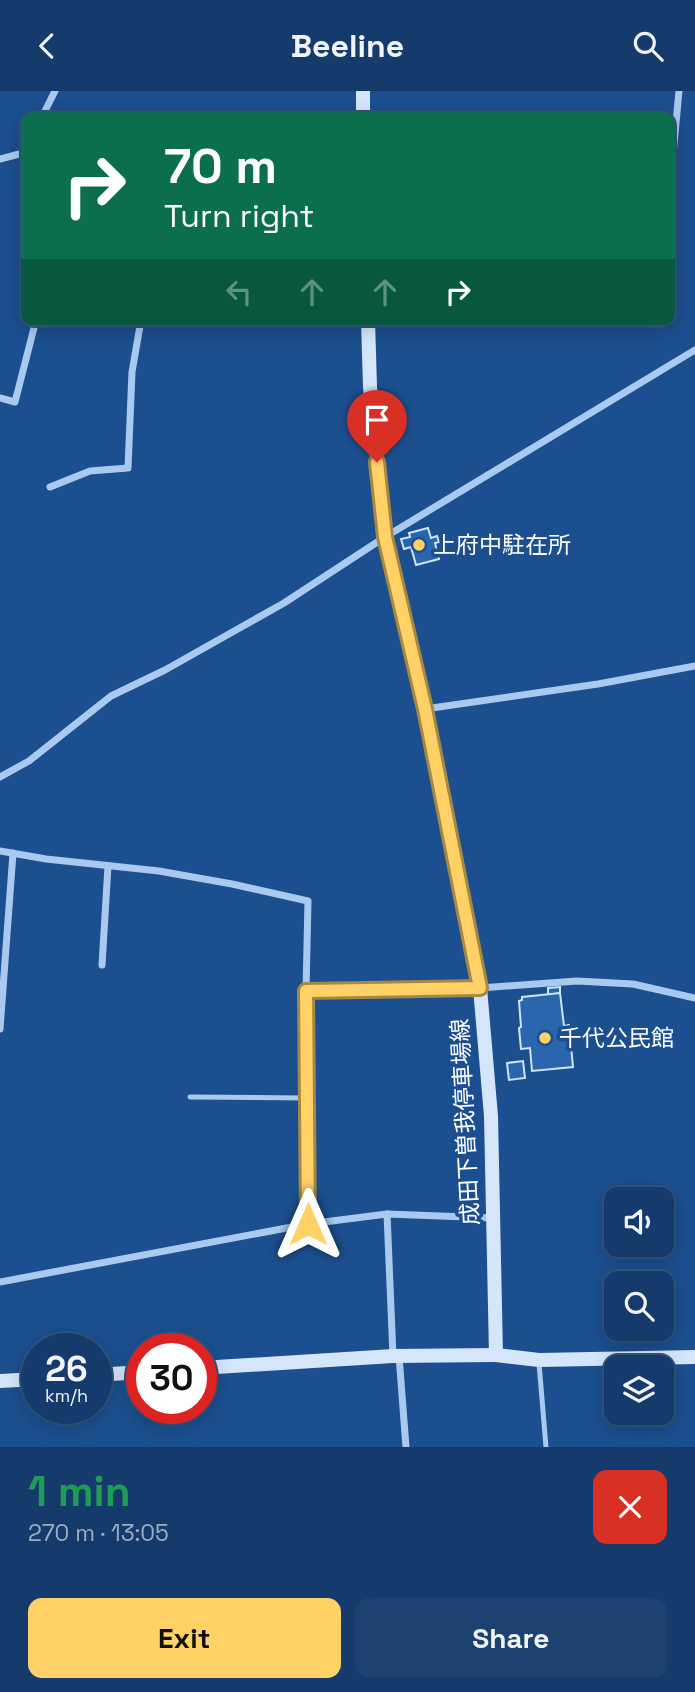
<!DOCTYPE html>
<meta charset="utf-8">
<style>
:root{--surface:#143b6b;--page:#1d4271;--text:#f1f3f6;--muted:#9dadc1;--line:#33557e;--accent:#ffd166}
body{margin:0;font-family:"Space Grotesk","Noto Sans JP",sans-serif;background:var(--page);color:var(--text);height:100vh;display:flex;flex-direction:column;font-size:26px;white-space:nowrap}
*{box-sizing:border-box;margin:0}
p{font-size:23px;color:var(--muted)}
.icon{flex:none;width:38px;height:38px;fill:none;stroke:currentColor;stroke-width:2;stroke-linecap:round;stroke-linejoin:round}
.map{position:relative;height:1356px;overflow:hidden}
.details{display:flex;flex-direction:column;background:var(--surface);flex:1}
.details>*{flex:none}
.top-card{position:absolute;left:21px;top:21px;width:654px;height:214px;border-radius:14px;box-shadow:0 4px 18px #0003,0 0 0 2px var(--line);background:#0b6e4f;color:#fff;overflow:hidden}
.controls{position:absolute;left:604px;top:1096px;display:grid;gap:14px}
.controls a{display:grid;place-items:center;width:70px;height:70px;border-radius:14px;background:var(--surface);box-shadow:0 4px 18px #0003,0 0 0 2px var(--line);font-size:35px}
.speed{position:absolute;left:21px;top:1242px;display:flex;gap:14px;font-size:35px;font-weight:700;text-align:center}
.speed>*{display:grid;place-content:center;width:91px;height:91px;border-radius:50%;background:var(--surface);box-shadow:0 4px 18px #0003,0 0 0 2px var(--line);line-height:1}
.speed small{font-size:18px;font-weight:400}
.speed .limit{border:10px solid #d22;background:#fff;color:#111}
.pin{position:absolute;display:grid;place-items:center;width:60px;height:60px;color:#fff;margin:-72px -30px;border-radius:50% 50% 50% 0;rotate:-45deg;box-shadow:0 0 7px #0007}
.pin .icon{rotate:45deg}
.me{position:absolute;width:77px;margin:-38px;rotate:0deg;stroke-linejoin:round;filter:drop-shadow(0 0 5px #0008)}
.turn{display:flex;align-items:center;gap:24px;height:147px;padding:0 28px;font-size:32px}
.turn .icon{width:91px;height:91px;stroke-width:2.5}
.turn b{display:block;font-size:49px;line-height:60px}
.lanes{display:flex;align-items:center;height:66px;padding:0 28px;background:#0003;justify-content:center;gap:35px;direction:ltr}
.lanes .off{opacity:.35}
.round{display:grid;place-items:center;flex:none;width:74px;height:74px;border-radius:14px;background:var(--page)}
.head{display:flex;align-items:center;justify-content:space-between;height:119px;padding:0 28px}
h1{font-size:42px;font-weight:800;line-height:52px;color:#1e9e55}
.action{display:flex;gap:14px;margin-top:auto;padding:14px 28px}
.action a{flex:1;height:80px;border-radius:14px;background:var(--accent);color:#111;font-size:28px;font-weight:800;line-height:80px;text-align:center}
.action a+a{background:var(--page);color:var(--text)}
header{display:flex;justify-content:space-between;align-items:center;height:91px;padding:0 28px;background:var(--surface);font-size:32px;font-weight:800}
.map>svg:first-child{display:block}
.building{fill:#2a66ad;stroke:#cfe3fa;stroke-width:2}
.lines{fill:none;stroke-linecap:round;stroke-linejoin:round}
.lane{stroke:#a9c9ee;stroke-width:5}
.street{stroke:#a9c9ee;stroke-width:7}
.secondary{stroke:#d6e6fa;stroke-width:14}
.route-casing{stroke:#a68842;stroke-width:18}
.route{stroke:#ffd166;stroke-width:12}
.poi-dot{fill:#ffd166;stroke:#1b4f8f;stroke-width:2.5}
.labels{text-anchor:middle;stroke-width:7;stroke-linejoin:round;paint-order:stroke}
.poi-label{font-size:23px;fill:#fff;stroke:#1b4f8f;text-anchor:start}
.street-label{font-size:23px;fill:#fff;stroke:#1b4f8f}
</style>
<header><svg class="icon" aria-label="back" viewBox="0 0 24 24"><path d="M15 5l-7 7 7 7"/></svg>Beeline<svg class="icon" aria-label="search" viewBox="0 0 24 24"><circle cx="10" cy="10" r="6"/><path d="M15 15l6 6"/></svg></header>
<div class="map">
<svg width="695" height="1356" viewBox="0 0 695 1356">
<rect width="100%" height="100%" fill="#1b4f8f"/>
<g class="building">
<polygon points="428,437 431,447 437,445 439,451 435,452 439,468 416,474 411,456 404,458 401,448 410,446 409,442"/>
<polygon points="560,896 560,902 548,904 548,897"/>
<polygon points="560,902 564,935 569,934 573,976 532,980 530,957 521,958 519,937 521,936 519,910 522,909 522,906"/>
<polygon points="523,970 525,987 509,989 507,972"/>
</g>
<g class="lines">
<g class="lane">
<polyline points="190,1006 307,1007"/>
<polyline points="539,1272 546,1356"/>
</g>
<g class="street">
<polyline points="42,26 55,0"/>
<polyline points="0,68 23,62 26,56"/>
<polyline points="673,187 672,74 679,0"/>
<polyline points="0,307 15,311 36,229"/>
<polyline points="50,396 90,380 128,377 132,281 141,229"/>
<polyline points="425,618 598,593 695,575"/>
<polyline points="0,686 29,670 111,605 165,579 284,512 385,446 695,259"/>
<polyline points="0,760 46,768 159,780 232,793 308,810 306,900 308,1133"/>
<polyline points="102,874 108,775"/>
<polyline points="306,900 480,897 577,890 633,893 695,907"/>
<polyline points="0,938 13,762"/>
<polyline points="387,1123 393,1265"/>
<polyline points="0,1191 308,1133 387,1123 493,1127"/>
<polyline points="399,1265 406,1356"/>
</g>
<g class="secondary">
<polyline points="363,0 363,26"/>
<polyline points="368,229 370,296 385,446 425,618 480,897 491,1025 496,1264 539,1269 695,1266"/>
<polyline points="201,1277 393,1265 496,1264"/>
<polyline points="96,1284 142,1281"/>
<polyline points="0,1290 37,1288"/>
</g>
</g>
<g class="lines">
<defs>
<polyline id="route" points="308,1133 306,900 480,897 425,618 385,446 377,371"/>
</defs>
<use href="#route" class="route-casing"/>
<use href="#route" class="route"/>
</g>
<g class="poi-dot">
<circle cx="419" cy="454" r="7"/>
<circle cx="545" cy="947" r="7"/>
</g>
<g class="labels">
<g class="poi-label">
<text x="433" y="462">上府中駐在所</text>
<text x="559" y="955">千代公民館</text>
</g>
<g class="street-label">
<text transform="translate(465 1031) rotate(-93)" y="8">成田下曽我停車場線</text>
</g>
</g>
</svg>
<div class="controls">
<a><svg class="icon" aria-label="sound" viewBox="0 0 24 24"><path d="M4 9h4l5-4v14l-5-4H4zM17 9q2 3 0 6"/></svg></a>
<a><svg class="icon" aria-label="search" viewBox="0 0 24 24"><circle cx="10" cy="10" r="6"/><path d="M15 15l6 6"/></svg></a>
<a><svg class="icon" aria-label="layers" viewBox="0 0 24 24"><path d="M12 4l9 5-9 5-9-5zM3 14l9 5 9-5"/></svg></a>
</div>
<div class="speed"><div>26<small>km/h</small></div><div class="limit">30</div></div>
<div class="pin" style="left:377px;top:371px;background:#d93025"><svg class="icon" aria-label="arrive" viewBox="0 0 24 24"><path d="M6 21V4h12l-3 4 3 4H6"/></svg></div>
<svg class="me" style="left:308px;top:1133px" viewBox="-20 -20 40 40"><path d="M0-17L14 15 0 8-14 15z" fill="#ffd166" stroke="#fff" stroke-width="4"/></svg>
<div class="top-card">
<div class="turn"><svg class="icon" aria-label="right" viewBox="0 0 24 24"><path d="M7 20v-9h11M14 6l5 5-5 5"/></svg><div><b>70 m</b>Turn right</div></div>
<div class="lanes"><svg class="icon off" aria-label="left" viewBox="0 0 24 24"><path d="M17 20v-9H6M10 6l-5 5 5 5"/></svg><svg class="icon off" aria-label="ahead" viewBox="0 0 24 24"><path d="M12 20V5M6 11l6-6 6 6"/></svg><svg class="icon off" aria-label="ahead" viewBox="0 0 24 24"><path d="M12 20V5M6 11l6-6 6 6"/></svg><svg class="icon" aria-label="right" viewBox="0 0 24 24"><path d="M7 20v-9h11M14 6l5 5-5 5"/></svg></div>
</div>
</div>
<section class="details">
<div class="head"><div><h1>1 min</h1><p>270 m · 13:05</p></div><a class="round" style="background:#d93025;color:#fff"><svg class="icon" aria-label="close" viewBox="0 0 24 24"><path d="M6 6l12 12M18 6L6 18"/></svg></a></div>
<div class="action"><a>Exit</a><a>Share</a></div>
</section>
